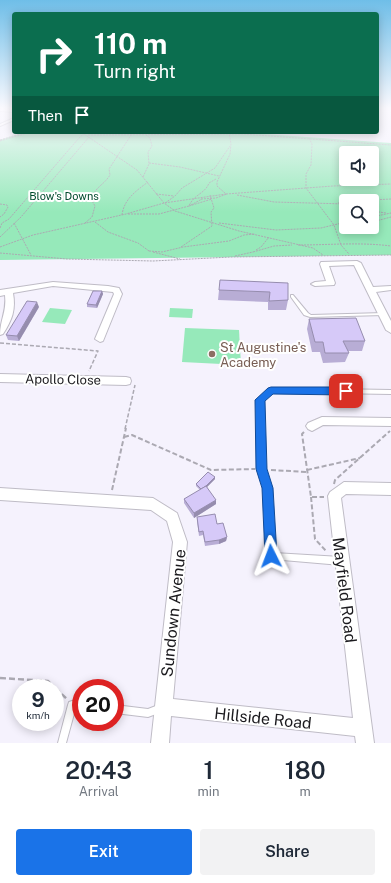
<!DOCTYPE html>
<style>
:root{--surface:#fff;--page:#f2f2f3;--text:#1f2937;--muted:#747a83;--accent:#1a73e8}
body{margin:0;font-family:"Public Sans",sans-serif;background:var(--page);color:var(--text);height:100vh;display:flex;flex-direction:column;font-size:15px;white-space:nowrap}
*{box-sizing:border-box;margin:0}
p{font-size:13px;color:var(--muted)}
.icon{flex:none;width:22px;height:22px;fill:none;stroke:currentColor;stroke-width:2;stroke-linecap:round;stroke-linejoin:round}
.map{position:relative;height:743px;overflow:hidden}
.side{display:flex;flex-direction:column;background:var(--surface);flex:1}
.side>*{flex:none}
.hud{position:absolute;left:12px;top:12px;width:367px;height:122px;border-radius:4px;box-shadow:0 2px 10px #0003;background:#0b6e4f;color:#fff;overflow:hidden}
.controls{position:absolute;left:339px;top:146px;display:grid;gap:8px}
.controls a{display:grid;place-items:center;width:40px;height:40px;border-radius:4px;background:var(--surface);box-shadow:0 2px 10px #0003;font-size:20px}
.speed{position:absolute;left:12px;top:679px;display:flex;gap:8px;font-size:20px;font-weight:700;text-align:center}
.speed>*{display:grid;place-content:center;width:52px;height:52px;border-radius:50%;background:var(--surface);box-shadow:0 2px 10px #0003;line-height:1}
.speed small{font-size:10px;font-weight:400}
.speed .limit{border:6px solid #d22;background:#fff;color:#111}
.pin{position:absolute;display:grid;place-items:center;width:34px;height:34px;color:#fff;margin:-17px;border-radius:8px;box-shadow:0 2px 6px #0006}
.me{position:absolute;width:44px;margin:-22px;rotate:357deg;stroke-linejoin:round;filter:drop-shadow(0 0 3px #0008)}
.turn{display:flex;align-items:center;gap:14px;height:84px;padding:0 16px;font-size:18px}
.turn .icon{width:52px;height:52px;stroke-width:2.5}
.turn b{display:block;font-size:28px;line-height:34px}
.then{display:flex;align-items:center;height:38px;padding:0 16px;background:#0003;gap:8px;font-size:15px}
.eta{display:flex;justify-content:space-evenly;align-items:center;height:68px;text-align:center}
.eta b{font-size:24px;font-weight:600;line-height:28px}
.button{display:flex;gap:8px;margin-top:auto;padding:8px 16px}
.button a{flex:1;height:46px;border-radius:4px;background:var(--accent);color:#fff;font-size:16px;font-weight:600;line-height:46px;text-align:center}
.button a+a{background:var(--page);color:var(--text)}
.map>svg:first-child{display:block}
.green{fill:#96e9ba;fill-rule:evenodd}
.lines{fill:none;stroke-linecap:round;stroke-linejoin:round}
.service-casing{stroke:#bfbcc6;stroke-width:2}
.minor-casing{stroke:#bfbcc6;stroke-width:2}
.path-far3{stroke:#aba9b2;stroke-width:1;stroke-dasharray:2 1;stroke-linecap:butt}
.path-far2{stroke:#aba9b2;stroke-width:1.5;stroke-dasharray:4 2;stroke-linecap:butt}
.path-far1{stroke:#aba9b2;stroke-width:2;stroke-dasharray:5 2.5;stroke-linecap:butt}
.path{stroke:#aba9b2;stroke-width:2.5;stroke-dasharray:6 3;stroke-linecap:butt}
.service{fill:#fff;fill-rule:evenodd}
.minor{fill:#fff;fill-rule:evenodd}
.wall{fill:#b8add5}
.shaded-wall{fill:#968dae}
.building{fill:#d6c9f8;stroke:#968dae}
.route{fill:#1a73e8;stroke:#114b97}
.education-dot{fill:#8d6e63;stroke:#fff;stroke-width:1.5}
.labels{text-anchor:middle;stroke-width:4;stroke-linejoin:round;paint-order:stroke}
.far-park-label{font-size:11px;fill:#004b2d;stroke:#fff}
.education-label{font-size:13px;fill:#785e54;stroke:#fff;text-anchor:start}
.street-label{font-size:13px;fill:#1b1a1e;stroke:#fff}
.near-street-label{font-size:16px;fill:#1b1a1e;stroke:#fff}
</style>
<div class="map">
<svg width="391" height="743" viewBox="0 0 391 743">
<rect width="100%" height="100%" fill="#f5f2fd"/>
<g class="green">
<path d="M26,132H235L391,143V255L0,260V140ZM346,153H372V179H346ZM346,201H372V227H346Z"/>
<polygon points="50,308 72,310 65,324 42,322"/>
<polygon points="170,308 193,309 192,318 169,317"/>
<polygon points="185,328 239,330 241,365 182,362"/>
</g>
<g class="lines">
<defs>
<g id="service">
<polygon points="14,118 14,120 0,126 0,124"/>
<polygon points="291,295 293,295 308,313 311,315 384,313 386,314 384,315 310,317 304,315 291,297"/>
<polygon points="271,388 391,390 391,394 272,392 263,401 265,469 270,489 274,553 341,557 345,561 341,565 271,559 269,558 268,556 264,489 259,469 257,400 269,389"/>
<polygon points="72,701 81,702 81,710 75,710 66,743 58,743 68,705 69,702"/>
<polygon points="161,704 164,705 165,708 164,711 148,717 115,713 115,705 148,709"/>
</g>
<g id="minor">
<polygon points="0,109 14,110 14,112 0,111"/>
<polygon points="357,261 361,263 373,287 391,286 391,290 376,292 391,321 391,333 386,330 354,265 329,266 335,283 334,285 315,286 311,284 315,282 326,281 320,264 321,262"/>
<path d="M53,282L108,286L119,288L122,294L103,341L100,342L95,339L114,294L113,292L53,286L13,293C16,310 12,320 3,334L0,335C0,319 7,312 5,295L0,296V290Z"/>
<polygon points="0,374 126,377 130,378 131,381 130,384 126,385 0,382"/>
<polygon points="322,417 391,418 391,426 323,425 312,431 308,429 306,426 308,423"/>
<polygon points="344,482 391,483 391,495 346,494 341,498 374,743 356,743 355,736 171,716 169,743 151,743 173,542 167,521 151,510 0,500 0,488 153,498 177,513 187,542 173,699 353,718 328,496 330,492"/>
</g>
</defs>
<use href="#service" class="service-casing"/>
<use href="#minor" class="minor-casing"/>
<g class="path-far3">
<polyline points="90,132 95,132"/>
<polyline points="86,133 91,132"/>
<polyline points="84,134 137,170 164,203 175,211 239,231 313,248 323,255"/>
<polyline points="88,135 243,134 391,145"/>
<polyline points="309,138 312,144 311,165 306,174 306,188 334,225 341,245 349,254"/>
<polyline points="0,140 26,132"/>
<polyline points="0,141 31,132"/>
<polyline points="149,163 180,167 219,176"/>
<polyline points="143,177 149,164 148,152 152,146 150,138 146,135"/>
<polyline points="156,194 174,196"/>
<polyline points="226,194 333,186 391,184"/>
<polyline points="237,195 274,202 346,204"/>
<polyline points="201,199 216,198 227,194"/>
<polyline points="353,201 391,199"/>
<polyline points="165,203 175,196 182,188 215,168 230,146"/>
<polyline points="338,203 346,202"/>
<polyline points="0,204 7,205 8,207 4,214 0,217"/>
<polyline points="191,205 202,199"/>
<polyline points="189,206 212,199"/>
<polyline points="372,211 386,213"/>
<path d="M128,214H159L189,206C194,194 205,194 209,183L216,179"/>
<path d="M122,215C124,199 136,191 148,182"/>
<polyline points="372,217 391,213"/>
<polyline points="372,220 376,221 391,217"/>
<polyline points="95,222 108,232 138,243 149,251"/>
<polyline points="14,223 31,255"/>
<path d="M85,223L92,217L95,206L91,199C97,185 103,186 110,175L109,169L133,132"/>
<polyline points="219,223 276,230 321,228 346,222"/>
<polyline points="0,228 2,223 9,219 79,138 86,132"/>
<polyline points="0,237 21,217 89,137"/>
<path d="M298,245C329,245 360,242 391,246"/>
<polyline points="0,247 33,235 126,214 164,203 226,194 217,186 217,182 230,154 231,144 229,132"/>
<polyline points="181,247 212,226 211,212 214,208 210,195"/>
<polyline points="256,250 261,247 269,237"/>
<polyline points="149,251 162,252 183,247 229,241 244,235 255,234"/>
<polyline points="153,252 180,259"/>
<polyline points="253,252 274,246 292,245"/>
<polyline points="0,253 67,259 153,261 231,257 391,255"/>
<polyline points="235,256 253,252"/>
</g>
<g class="path-far2">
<polyline points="0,343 98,351 89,371"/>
<polyline points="125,429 135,385"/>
</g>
<g class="path-far1">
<polyline points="304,432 302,434 311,497 324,497"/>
<polyline points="124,437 132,435 211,470 255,469"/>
<polyline points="271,470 307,472"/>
<polyline points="307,470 360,458"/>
<polyline points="334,484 335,480 390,431"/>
<polyline points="112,490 126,428"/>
<polyline points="311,497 315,539 327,552"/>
</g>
<g class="path">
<polyline points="0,678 48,681 55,688"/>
<polyline points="55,688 67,699"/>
</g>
<use href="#service" class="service"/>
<use href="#minor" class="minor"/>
</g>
<g class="wall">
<polygon points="288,283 288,300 286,310 268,310 268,302 218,300 219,290"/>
<polygon points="102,291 103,294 97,308 87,307 87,304"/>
<polygon points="39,307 19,341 8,340 6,335"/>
<polygon points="309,319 365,341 362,351 348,351 349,353 345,362 323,363 320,352 312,352 307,329"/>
<polygon points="215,477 215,479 207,487 216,504 194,518 184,503 184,499 200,490 196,486 196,484"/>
<polygon points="197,517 217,524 227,537 226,541 219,544 205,546 203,535 199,536 197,521"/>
</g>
<g class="shaded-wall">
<polygon points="102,291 103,294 97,308 96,305"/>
<polygon points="37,302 39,307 19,341 17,336"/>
<polygon points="215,477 215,479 202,492 202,490"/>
<polygon points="216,500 216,504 194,518 194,513"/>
<polygon points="227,537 226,541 219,544 219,540"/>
</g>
<g class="building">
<polygon points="220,280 288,283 288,300 269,301 270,292 219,290"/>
<polygon points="93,291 102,291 96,305 87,304"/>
<polygon points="27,301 37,302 17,336 6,335"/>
<polygon points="356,318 365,341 343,341 349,353 325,353 323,342 315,342 309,319"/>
<polygon points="208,472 215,477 206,486 201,489 196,484"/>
<polygon points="206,486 216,500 194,513 184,499"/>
<polygon points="215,514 217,524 223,523 227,537 219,540 205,542 203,531 199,532 197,517"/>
</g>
<linearGradient id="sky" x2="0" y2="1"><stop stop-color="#6fbee8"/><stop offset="0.51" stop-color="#faf9fe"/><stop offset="1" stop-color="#faf9fe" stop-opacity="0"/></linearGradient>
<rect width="391" height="212" fill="url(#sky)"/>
<polygon class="route" points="271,387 346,387 351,391 346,395 273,394 265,401 267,469 273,488 277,556 275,560 271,562 267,560 265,556 262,488 256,469 255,400 268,388"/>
<circle class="education-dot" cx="212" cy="354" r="4"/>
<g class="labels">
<g class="far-park-label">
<text x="64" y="200">Blow's Downs</text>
</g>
<g class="education-label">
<text x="220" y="352">St Augustine's<tspan x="220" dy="15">Academy</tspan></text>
</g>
<g class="street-label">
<text transform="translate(63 379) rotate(1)" y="5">Apollo Close</text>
</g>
<g class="near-street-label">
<text transform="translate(345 590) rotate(83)" y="6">Mayfield Road</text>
<text transform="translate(173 613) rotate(-84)" y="6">Sundown Avenue</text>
<text transform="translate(263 718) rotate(6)" y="6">Hillside Road</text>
</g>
</g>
</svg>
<div class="controls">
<a><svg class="icon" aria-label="sound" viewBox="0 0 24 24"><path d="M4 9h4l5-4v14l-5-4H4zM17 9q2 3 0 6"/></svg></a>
<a><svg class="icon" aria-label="search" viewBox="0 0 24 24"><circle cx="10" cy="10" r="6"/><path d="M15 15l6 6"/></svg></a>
</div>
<div class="speed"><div>9<small>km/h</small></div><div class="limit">20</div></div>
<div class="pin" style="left:346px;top:391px;background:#d93025"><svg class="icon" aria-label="arrive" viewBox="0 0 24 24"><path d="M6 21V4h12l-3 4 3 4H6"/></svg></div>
<svg class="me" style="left:271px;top:556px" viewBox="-20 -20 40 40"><path d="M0-17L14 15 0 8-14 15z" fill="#1a73e8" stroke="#fff" stroke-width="4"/></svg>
<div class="hud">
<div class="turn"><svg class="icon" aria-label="right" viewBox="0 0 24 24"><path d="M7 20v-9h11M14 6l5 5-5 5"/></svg><div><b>110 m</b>Turn right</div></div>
<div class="then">Then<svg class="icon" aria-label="arrive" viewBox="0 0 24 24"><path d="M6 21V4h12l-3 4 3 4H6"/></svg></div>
</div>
</div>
<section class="side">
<div class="eta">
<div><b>20:43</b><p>Arrival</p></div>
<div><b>1</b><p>min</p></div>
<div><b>180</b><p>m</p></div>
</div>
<div class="button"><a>Exit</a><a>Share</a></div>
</section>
